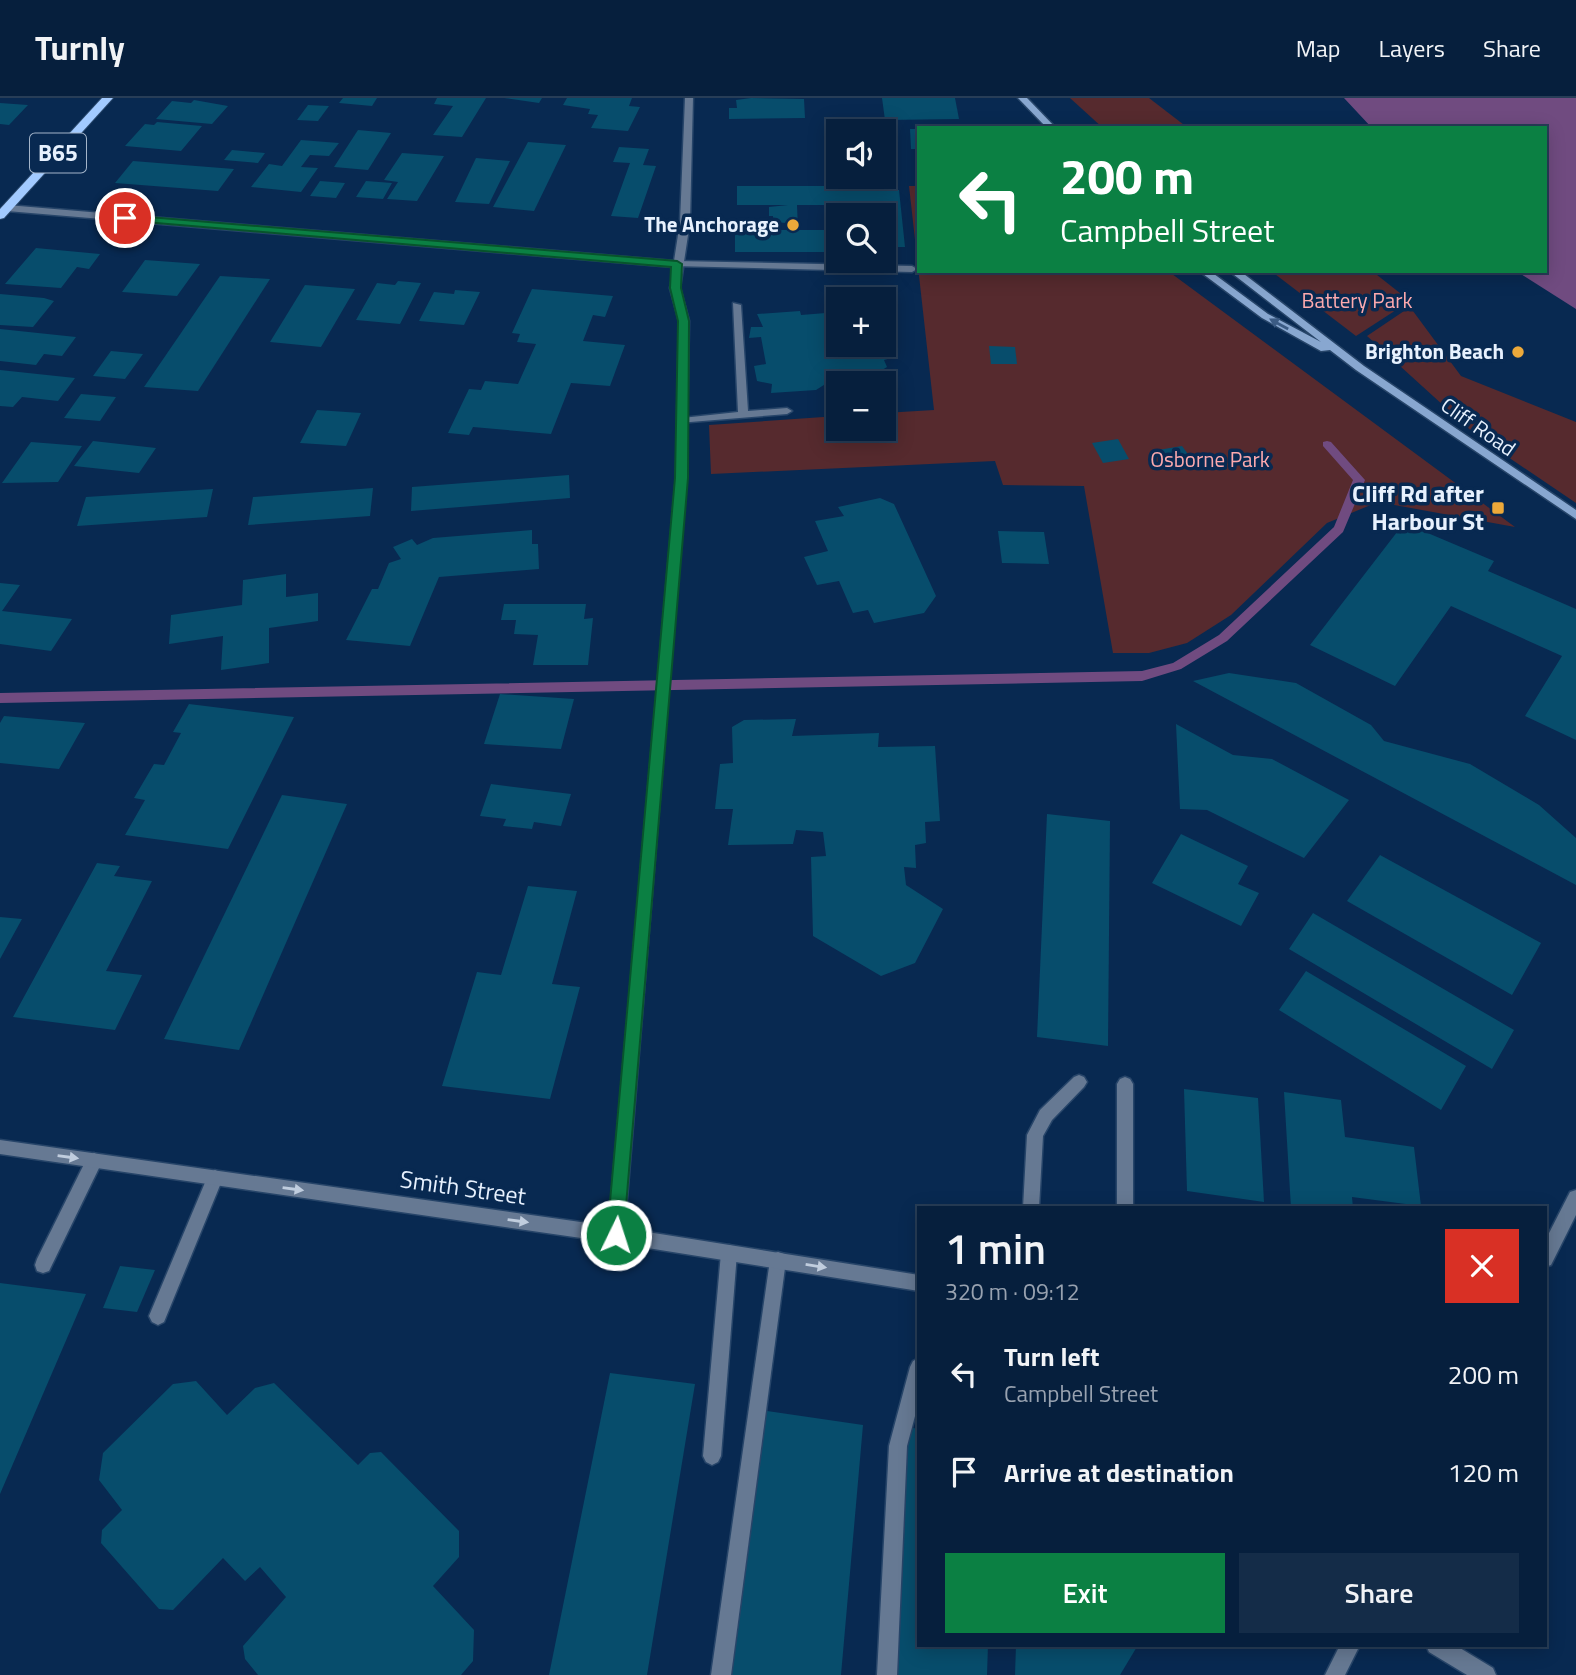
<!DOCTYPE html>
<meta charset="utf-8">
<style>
:root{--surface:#061f3d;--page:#142c48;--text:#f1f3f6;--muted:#98a2b0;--line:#273d57;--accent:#0b8043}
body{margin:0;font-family:"Titillium Web",sans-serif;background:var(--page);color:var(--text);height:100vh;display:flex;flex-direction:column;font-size:26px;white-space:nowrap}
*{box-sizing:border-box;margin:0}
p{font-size:23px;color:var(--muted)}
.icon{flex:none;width:38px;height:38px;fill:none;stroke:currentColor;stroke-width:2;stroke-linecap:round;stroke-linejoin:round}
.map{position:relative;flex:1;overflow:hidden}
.details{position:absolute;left:917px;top:1108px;width:630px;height:441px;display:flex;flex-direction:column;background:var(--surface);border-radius:0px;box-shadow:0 4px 18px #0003,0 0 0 2px var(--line)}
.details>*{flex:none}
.banner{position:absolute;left:917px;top:28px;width:630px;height:147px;border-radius:0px;box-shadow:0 4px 18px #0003,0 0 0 2px var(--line);background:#0b8043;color:#fff;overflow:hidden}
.buttons{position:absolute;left:826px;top:21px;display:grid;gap:14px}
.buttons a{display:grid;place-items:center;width:70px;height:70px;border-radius:0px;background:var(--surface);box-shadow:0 4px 18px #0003,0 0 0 2px var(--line);font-size:35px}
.pin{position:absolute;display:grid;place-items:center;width:60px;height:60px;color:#fff;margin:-30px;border:4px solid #fff;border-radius:50%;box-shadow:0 2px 7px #0007}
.me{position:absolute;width:77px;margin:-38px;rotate:4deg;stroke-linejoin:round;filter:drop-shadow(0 0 5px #0008)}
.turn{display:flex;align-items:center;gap:24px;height:147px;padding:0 28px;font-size:32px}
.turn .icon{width:91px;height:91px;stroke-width:2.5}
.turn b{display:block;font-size:49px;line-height:60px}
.round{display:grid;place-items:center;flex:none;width:74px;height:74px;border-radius:0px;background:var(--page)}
.headline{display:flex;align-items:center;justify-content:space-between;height:119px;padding:0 28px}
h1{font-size:42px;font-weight:600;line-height:52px}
.primary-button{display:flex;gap:14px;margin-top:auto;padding:14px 28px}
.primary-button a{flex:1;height:80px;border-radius:0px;background:var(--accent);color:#fff;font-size:28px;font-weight:600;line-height:80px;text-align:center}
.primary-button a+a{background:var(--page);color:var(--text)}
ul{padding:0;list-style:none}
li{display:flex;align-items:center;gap:21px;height:98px;padding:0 28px}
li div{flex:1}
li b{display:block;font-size:26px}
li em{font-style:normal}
header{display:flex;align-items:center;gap:42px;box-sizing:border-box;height:98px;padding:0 35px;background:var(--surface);border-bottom:2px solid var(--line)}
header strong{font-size:33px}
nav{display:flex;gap:38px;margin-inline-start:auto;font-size:24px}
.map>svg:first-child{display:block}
.green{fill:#562a2e}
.water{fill:#704b80}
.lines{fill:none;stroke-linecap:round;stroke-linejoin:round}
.stream{fill:#704b80;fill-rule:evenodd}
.building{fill:#074d6c}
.service-casing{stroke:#274569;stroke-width:3}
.minor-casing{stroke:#274569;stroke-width:3}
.tertiary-casing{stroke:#274569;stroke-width:3}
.secondary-casing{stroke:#274569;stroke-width:3}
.primary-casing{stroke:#274569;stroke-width:2}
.service{fill:#667993;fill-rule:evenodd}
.minor{fill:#667993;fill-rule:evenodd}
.tertiary{fill:#667993;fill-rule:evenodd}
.secondary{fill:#88a7d0;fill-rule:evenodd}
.primary{fill:#a2caff;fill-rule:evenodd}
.oneway{fill:#3b5b84}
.oneway2{fill:#c0cdde}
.route{fill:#0b8043;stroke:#07532c;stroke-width:2}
.poi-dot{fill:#eca93a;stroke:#082951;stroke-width:2.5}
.labels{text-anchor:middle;stroke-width:7;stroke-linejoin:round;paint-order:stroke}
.far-poi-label{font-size:21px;font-weight:bold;fill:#e7f1fe;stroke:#082951;text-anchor:end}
.far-park-label{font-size:21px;fill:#fdaaae;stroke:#082951}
.far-street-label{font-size:21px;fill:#e7f1fe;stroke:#082951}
.shield{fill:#082951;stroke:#a4b5ca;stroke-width:2}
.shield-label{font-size:23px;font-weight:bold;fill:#e7f1fe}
.poi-label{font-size:24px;font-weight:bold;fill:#e7f1fe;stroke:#082951;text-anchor:end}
.street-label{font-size:24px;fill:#e7f1fe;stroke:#082951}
</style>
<header>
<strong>Turnly</strong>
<nav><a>Map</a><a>Layers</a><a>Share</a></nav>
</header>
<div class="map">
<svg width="1576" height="1577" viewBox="0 0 1576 1577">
<rect width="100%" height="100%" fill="#082951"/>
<g class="green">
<polygon points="1070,0 1149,0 1188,30 1103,30"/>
<polygon points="909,88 919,88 919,173 1168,173 1515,429 1378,404 1327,425 1231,517 1187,545 1149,555 1113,555 1084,388 1003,387 995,363 711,376 709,327 838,318 838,331 884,331 884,315 934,312"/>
<polygon points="1271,173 1372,173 1410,203 1356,238"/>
<polygon points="1410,209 1461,278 1576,324 1576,405 1477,338 1367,238"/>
</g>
<polygon class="water" points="1344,0 1576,0 1576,211 1516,173 1545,173 1545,30 1372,30"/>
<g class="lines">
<polygon class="stream" points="1327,343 1331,344 1365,382 1343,434 1227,543 1181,571 1142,583 0,605 0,595 1142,573 1173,565 1219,537 1334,429 1353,382 1323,348 1323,344"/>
</g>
<g class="building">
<polygon points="343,0 377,0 372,8 339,5"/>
<polygon points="437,0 486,0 462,39 433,37 453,8 434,6"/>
<polygon points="504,0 542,0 539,5"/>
<polygon points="567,0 632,0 629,8 640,9 628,33 591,30 598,17 588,16 590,11 563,7"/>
<polygon points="751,0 804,1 805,20 729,21 729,10 737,10 736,2"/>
<polygon points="882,0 955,0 959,21 885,22"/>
<polygon points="194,2 228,8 212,26 156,21 172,3 191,5"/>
<polygon points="0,5 28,7 9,27 0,26"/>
<polygon points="308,7 329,8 318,23 297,22"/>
<polygon points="157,24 202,28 181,53 125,48 145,26 154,27"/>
<polygon points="849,26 878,26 878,33 850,33"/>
<polygon points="910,31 919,31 919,51 911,51"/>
<polygon points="358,32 391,35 368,72 334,69"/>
<polygon points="301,42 339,45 329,58 310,57 301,69 318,70 301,94 251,89 269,66 282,68"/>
<polygon points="528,44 566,47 534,113 493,109"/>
<polygon points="619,49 649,51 643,67 656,68 638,120 611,118 630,65 613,64"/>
<polygon points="232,52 265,55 258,65 224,62"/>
<polygon points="402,55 444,58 417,103 387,101 398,84 384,82"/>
<polygon points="476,60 510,63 489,106 455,104"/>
<polygon points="133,63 234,71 218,93 115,85"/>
<polygon points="320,83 345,85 336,100 310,98"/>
<polygon points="366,83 392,85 383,101 356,99"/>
<polygon points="737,88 871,88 871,92 899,92 905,149 884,149 884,117 862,117 861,107 797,107 798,132 838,132 838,154 735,154 735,132 788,132 787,125 773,124 773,118 769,118 769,109 788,107 737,107"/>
<polygon points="36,150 100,156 89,171 77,169 61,190 5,186"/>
<polygon points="145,162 200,166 177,198 122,194"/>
<polygon points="220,178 270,181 198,293 144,289"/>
<polygon points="398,183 421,185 400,226 356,222 377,185 395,187"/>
<polygon points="305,187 355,191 321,249 270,244"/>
<polygon points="532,191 613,198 605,219 593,217 583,243 625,247 610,288 571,285 551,336 473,329 469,337 448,335 469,291 481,292 485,283 518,286 536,246 517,244 520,236 512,235"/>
<polygon points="455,192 480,194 464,227 419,223 434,194 454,196"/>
<polygon points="0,196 44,200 54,203 33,229 0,227"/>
<polygon points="800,213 801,217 838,214 838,247 884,247 884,228 895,259 884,262 887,269 872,278 839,285 838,279 827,280 827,285 816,292 771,295 772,286 757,283 754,268 766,266 761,239 749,240 751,229 763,229 757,216"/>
<polygon points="0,231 76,239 62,258 44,256 36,267 0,263"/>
<polygon points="989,248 1015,249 1017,266 991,266"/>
<polygon points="111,253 143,256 125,281 93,278"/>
<polygon points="0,272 75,280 58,303 22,299 13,309 0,308"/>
<polygon points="81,296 116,299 100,323 64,320"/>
<polygon points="317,312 361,315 346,348 300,345"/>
<polygon points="1118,341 1129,361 1103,365 1092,345"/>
<polygon points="93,343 156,350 139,375 74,368"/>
<polygon points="31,344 82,348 58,384 2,385"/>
<polygon points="1182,348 1196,367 1172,372 1158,352"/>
<polygon points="569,377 570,400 411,413 412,389"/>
<polygon points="373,390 370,418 248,427 253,399"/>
<polygon points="213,391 207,419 77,428 86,399"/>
<polygon points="880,400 894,406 936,498 924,515 874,525 868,512 853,515 839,483 817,487 804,459 828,453 815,423 844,418 838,409"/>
<polygon points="1404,425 1494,463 1488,473 1576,511 1576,642 1525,618 1562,558 1451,508 1395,588 1310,547"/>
<polygon points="532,432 532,446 538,446 539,471 439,479 410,548 346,542 372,491 378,491 389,465 401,461 393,449 412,441 417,447 433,440"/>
<polygon points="998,433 1044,434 1049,466 1002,465"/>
<polygon points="286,476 286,499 318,495 318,523 269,530 269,565 221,572 223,538 169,546 171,517 242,507 243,482"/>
<polygon points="0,485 20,487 2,513 72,521 51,553 0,546"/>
<polygon points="504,506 586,506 584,521 593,520 588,567 533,567 538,537 514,536 516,522 501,522"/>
<polygon points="1229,575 1296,585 1371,627 1384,643 1470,666 1539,707 1576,740 1576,787 1193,583"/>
<polygon points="500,596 574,601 561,651 484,646"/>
<polygon points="189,606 294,619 228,751 125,737 145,702 134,700 154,666 164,667 181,635 173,634"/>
<polygon points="4,618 85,625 59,671 0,665 0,625"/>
<polygon points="796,621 792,638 879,635 878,649 935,648 940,723 925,724 926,745 915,747 916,770 904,769 906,787 943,811 915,865 881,878 813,838 811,759 826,758 823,734 796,732 793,746 728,747 733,711 715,711 720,666 733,665 732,629 744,622"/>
<polygon points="1176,626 1233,657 1272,661 1349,702 1304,760 1207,712 1180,711"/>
<polygon points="491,686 571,696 561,728 534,724 532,731 503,728 506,721 480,718"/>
<polygon points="282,697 347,706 239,952 164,941"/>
<polygon points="1047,716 1110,723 1108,948 1037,939"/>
<polygon points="1181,736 1248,768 1238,786 1259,795 1241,828 1152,785"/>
<polygon points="1380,757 1541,845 1512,897 1347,803"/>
<polygon points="97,765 120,768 114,778 152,783 106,873 142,877 115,932 13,919"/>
<polygon points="528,788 577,793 552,886 580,889 550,1001 442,988 477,874 501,877"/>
<polygon points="1313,815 1514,932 1492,971 1289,851"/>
<polygon points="0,819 22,821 0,861"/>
<polygon points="1306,873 1466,968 1441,1012 1279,912"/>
<polygon points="1184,991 1258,1000 1264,1104 1187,1093"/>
<polygon points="1284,994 1341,1002 1345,1039 1414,1049 1421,1108 1352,1099 1353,1110 1291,1110"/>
<polygon points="120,1168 155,1172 137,1214 103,1210"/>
<polygon points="0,1185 86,1196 0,1396"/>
<polygon points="610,1275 695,1286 647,1577 549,1577"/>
<polygon points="196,1283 227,1317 255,1290 274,1285 358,1367 370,1355 381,1354 459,1433 459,1459 433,1488 474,1532 473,1563 461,1577 258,1577 245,1561 243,1548 286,1499 260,1469 245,1483 223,1460 173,1512 159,1511 101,1445 102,1432 122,1412 99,1382 103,1355 173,1286"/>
<polygon points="760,1312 863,1327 841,1577 724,1577"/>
<polygon points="907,1329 919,1331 919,1547 988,1547 987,1577 890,1577"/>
<polygon points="1016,1547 1138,1547 1120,1577 1015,1577"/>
</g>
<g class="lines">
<defs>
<g id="service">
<polygon points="677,163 912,168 917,171 912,174 674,168 674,164"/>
<polygon points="733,205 741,207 748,313 787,310 792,313 787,316 678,325 677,323 682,320 738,314"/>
<polygon points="1079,977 1084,979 1087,984 1084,989 1052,1022 1043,1038 1039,1110 1023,1110 1027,1037 1040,1012 1074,979"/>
<polygon points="1125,979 1130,981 1133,986 1133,1110 1117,1110 1117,986 1120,981"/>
<polygon points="94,1055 100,1058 102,1063 100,1068 49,1173 43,1175 37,1173 35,1167 37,1161 88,1058"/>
<polygon points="215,1072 221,1075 223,1080 164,1224 158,1227 152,1224 149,1218 209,1075"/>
<polygon points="729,1147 735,1149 737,1155 721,1358 718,1364 712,1367 706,1364 703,1358 721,1155 723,1149"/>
<polygon points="778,1154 784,1156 786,1162 731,1577 711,1577 770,1162 772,1156"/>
<polygon points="919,1260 919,1303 907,1348 897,1577 877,1577 889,1348 910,1269 913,1263"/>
</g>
<g id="minor">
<polygon points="685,0 693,0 690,124 680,190 689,223 686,380 624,1137 622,1143 616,1145 610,1143 608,1137 676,380 679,223 670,190 674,169 7,113 2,110 7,107 674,163 680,124"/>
<polygon points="1426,1547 1455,1547 1493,1570 1496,1577 1467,1577 1429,1554"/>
</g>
<g id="tertiary">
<polygon points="0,1042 616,1129 919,1177 919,1193 616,1145 0,1056"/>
<polygon points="1576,1092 1576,1117 1551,1167 1545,1169 1545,1143 1570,1094"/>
<polygon points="1340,1547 1360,1547 1345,1577 1325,1577"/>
</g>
<g id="secondary">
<polygon points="1018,0 1027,0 1056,30 1047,30"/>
<polygon points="1199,173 1210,173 1268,216 1321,244 1229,173 1240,173 1364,268 1576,412 1576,421 1356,272 1330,252 1321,253 1262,220"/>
</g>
<polygon id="primary" points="102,0 113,0 4,120 0,121 0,111"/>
</defs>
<use href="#service" class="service-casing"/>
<use href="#minor" class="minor-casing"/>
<use href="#tertiary" class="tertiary-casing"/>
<use href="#secondary" class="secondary-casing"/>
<use href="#primary" class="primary-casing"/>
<use href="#service" class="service"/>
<use href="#minor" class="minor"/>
<use href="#tertiary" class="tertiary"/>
<use href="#secondary" class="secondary"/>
<use href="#primary" class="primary"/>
</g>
<defs><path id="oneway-solid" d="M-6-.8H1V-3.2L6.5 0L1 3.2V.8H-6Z" transform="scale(1.75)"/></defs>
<use class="oneway" href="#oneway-solid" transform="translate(1279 226) rotate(-151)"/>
<g class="oneway2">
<use href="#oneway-solid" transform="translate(68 1059) rotate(8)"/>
<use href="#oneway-solid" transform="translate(293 1091) rotate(8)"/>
<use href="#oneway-solid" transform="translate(518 1123) rotate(8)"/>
<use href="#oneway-solid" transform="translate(816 1168) rotate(9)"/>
</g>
<polygon class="route" points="125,117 677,163 682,166 681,190 689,223 688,380 623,1143 616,1146 609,1143 607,1137 675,380 678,223 670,190 671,169 121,122 120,120"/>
<g class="poi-dot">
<circle cx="793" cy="127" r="7"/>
<circle cx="1518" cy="254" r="7"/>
<rect x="1491" y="403" width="14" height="14" rx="3.5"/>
</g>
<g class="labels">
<g class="far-poi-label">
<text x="779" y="134">The Anchorage</text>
<text x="1504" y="261">Brighton Beach</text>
</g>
<g class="far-park-label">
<text x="1357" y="210">Battery Park</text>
<text x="1210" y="369">Osborne Park</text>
</g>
<g class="far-street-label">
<text transform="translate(1478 329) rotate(35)" y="7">Cliff Road</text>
</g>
<rect class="shield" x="30" y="35.5" width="56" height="39" rx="5"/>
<g class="shield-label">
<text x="58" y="63">B65</text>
</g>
<g class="poi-label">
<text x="1484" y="404">Cliff Rd after<tspan x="1484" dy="28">Harbour St</tspan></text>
</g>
<g class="street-label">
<text transform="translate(463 1090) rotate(8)" y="8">Smith Street</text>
</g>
</g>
</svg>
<div class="buttons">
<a><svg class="icon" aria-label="sound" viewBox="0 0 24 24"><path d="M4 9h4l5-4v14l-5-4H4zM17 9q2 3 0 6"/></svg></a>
<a><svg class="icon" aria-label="search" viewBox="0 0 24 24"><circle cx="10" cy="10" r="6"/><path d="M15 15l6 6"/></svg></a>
<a>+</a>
<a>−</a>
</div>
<div class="pin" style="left:125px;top:120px;background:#d93025"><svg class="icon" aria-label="arrive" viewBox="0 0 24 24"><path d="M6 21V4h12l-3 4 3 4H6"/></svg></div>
<svg class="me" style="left:616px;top:1137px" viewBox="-20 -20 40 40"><circle r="17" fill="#0b8043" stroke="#fff" stroke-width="3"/><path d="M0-11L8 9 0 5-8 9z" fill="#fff"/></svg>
<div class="banner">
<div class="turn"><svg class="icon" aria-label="left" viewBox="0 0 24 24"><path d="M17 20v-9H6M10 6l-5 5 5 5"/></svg><div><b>200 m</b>Campbell Street</div></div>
</div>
<section class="details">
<div class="headline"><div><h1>1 min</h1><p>320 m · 09:12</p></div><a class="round" style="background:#d93025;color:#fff"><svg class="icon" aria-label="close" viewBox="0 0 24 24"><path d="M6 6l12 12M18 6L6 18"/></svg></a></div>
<ul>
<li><svg class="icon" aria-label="left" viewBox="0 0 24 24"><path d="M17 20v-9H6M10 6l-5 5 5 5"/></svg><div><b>Turn left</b><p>Campbell Street</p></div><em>200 m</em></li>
<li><svg class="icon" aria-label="arrive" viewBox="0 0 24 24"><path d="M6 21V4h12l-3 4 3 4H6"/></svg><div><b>Arrive at destination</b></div><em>120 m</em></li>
</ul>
<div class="primary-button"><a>Exit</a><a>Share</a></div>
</section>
</div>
